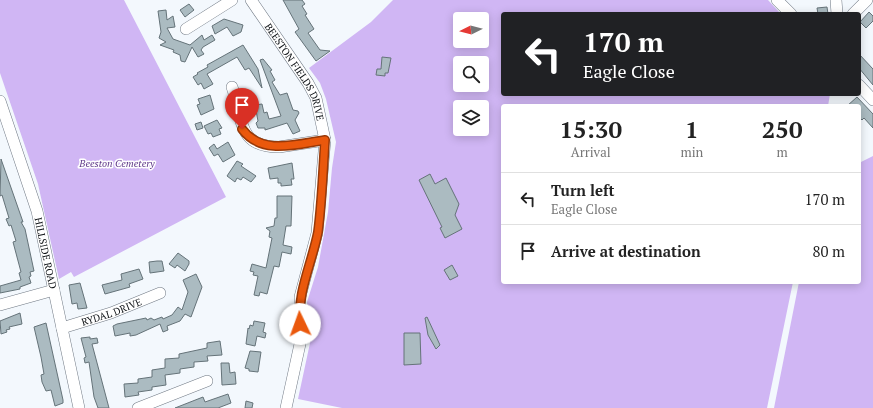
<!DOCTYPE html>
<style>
:root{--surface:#fff;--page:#f6f6f6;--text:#222;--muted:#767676;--line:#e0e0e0}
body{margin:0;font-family:"PT Serif",serif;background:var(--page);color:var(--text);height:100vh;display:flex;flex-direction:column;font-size:15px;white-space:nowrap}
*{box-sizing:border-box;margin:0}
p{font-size:13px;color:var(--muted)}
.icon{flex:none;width:22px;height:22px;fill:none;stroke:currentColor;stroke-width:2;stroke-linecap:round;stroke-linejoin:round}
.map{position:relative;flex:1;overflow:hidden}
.side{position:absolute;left:501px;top:104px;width:360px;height:180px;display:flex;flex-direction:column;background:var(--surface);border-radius:4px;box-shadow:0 2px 10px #0003}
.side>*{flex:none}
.top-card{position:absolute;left:501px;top:12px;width:360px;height:84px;border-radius:4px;box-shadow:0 2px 10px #0003;background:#202124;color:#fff;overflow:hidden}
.needle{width:26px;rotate:264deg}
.fabs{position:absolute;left:453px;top:12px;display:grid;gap:8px}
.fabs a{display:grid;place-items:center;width:36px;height:36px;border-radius:4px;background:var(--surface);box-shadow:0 2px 10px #0003;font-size:20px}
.pin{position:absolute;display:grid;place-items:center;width:34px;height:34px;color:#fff;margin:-41px -17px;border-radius:50% 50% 50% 0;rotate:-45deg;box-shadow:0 0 4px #0007}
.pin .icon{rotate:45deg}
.me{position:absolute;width:44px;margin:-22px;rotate:357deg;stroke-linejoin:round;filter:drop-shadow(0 0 3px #0008)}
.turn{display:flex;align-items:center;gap:14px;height:84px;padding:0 16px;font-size:18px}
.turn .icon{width:52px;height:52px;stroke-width:2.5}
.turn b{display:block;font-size:28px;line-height:34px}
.eta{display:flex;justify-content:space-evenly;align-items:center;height:68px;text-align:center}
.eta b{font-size:24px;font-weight:700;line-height:28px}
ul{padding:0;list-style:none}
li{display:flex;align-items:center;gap:12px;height:52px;padding:0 16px;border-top:1px solid var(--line)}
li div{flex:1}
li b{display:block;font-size:15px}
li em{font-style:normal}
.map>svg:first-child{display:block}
.green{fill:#d0b6f4;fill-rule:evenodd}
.building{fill:#abbbc1;stroke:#657379}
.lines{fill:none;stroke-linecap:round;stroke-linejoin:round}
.minor-casing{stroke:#707984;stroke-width:12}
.minor{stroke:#fff;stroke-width:11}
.route-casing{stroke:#983908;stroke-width:10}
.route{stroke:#ea580c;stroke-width:7}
.labels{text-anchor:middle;stroke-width:3;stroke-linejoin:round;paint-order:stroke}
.street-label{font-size:10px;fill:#0b0f13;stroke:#fff}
.park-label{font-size:10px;font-style:italic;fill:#5f3889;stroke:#fff}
</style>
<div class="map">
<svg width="873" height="408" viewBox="0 0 873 408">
<rect width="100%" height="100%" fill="#f3f8fd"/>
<g class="green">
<polygon points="0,0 124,0 226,197 74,277 71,272 59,279 38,184 0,73"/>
<path d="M393,0H768L781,14H503V94H830L828,106H503V282H793L767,408H342L298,399L310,343L307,302L318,267L328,212L332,168L336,142L326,99L320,83L309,68L371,22ZM460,19H482V41H460ZM460,63H482V85H460ZM460,107H482V129H460Z"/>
<polygon points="873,156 873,408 774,408 799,282 859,282 859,163"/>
</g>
<g class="building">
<polygon points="283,0 302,0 305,4 302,6 307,14 305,15 314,29 308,33 320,50 330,51 316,61 295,32 299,29"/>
<polygon points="189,4 194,10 185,17 180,10"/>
<polygon points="827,7 828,14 818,14 817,8"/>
<polygon points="166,10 167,20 173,16 175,27 167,28 173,39 190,45 202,35 204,40 212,35 215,40 203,47 201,50 204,54 198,57 192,47 185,62 181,61 180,55 173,52 174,50 160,45 166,42 159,38 161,32 158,11"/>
<polygon points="869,12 873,16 873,21 866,28 860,22"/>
<polygon points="224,19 243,25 241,32 233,36 227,27 215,34 212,26"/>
<polygon points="243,45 258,69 262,88 249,68 245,70 237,57 207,74 213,84 204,89 201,83 198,85 193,77 198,74 197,73 208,67 207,65"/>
<polygon points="859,54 873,69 873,85 859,68"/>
<polygon points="382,57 391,58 388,73 385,73 385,76 376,75 377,69 381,69"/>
<polygon points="263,59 272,70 270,71 275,80 272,82 280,95 287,93 293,110 298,111 299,113 295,120 300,131 293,134 287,123 265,130 265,128 258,128 256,123 258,121 255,105 262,104 264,113 267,112 269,119 281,116 260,60"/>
<polygon points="210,95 214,109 201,115 197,105 200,104 198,99"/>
<polygon points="857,97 873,114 873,128 864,118 862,120 859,117 859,106 847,106"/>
<polygon points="217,120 222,128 219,129 221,134 213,137 211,133 208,134 204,126"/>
<polygon points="201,122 203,128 197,130 195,124"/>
<polygon points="228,142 235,155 223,162 218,154 214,156 209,148 214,144 217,149"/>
<polygon points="1,159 23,222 21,222 25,229 34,271 30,272 31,276 29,277 31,283 20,287 20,289 0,293 0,286 21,280 19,273 21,272 13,242 16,241 11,225 9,226 6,219 9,218 2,195 0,196"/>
<polygon points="237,161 243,164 241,166 256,176 251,182 243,177 241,180 237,178 235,182 227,176"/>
<polygon points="292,163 294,179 291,179 292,185 281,186 281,183 278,183 278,178 270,179 268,168"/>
<polygon points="430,174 435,184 446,178 459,204 455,215 462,229 445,238 440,228 442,227 419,180"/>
<polygon points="277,196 292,196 291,226 286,226 283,245 292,247 291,254 282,252 279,267 274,266 267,294 260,292 259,296 254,295 258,276 253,275 254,272 250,271 252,264 266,268 272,238 269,237 270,231 266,228 274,226 275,218 277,218"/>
<polygon points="178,253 189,261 189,264 185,271 177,265 175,268 169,264"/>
<polygon points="157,261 162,261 164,271 150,273 149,262"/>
<polygon points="452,265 458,276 450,280 444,270"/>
<polygon points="139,269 143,279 129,284 130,287 105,294 102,285 122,280 121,274"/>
<polygon points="196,274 202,287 191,317 185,314 180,321 167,326 168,330 163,332 160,324 136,335 130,336 130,333 115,336 113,326 117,324 146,318 147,320 151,318 154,320 162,317 163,319 172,315 178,307 182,310 188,292 183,280"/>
<polygon points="80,283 87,308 78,309 77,303 72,304 69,285"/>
<polygon points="20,313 22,324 9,327 10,329 6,330 7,332 1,334 0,321"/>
<polygon points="427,317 440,345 436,349 428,335 425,318"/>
<polygon points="254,321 265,323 263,332 266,333 265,338 257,336 255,346 246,344 248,328 249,329 250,325 253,326"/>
<polygon points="46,323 63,400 63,403 55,406 51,390 46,391 42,382 41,375 44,374 41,357 34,327"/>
<polygon points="404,333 420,333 421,364 404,365"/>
<polygon points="90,337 90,339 97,338 98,343 92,344 109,408 98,408 94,397 89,362 85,363 84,358 86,357 81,338"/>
<polygon points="220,341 222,355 207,356 208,361 194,362 194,367 180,369 180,373 165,375 166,385 152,387 152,390 138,392 139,395 125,397 124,384 138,383 138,379 152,377 152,370 165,368 165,359 179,358 179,354 207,348 207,343"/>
<polygon points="250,351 261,352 258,372 249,371 249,369 245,368"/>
<polygon points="221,363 229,363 230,373 235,372 236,384 222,385"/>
<polygon points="228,394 231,403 218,408 175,408 203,397 205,402"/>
<polygon points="246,401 253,403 252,408 245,408"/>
</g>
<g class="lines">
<defs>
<g id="minor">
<path id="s1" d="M251,0L308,83L316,98L325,140L317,233L300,297V344L286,408"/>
<polyline points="777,0 791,14"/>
<polyline points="836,0 837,14"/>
<polyline points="853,14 867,0"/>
<polyline points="186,29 232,0"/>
<polyline points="859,85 873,100"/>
<path d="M232,87C243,117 236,147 279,147L325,140"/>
<path id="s2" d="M0,101L37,211L79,408"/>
<polyline points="0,305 54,290"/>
<path id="s3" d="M62,328L111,313L160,293"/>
<polyline points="138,408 207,381"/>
</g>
</defs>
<use href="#minor" class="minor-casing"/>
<use href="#minor" class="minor"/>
</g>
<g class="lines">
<defs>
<path id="route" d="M242,129C262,156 297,144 325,140C323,171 322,201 318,232C312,263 297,292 300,324"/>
</defs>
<use href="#route" class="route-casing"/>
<use href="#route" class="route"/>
</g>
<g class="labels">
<g class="street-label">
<text dy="4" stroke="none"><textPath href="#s1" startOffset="85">BEESTON FIELDS DRIVE</textPath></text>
<text dy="4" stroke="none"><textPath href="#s2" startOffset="159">HILLSIDE ROAD</textPath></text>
<text dy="4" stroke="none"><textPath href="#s3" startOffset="52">RYDAL DRIVE</textPath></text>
</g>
<g class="park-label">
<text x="117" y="167">Beeston Cemetery</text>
</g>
</g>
</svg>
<div class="fabs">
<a><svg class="needle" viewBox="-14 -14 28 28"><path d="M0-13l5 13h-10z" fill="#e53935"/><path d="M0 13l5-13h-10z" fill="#767676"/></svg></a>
<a><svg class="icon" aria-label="search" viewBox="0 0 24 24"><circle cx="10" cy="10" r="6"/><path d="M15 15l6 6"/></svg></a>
<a><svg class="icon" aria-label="layers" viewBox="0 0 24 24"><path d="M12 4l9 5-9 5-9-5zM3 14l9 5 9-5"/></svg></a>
</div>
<div class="pin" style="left:242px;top:129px;background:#d93025"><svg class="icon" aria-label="arrive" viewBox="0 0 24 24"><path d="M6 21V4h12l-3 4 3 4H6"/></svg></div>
<svg class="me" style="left:300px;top:324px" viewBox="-20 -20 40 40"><circle r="19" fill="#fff"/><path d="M0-13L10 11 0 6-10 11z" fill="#ea580c"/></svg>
<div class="top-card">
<div class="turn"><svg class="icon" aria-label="left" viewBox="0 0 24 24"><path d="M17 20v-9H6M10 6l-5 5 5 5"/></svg><div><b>170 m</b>Eagle Close</div></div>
</div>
<section class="side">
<div class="eta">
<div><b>15:30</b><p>Arrival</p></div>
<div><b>1</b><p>min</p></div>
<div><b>250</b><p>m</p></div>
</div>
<ul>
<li><svg class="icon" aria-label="left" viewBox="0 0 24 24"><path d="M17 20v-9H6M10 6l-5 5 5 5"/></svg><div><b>Turn left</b><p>Eagle Close</p></div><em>170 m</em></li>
<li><svg class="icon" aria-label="arrive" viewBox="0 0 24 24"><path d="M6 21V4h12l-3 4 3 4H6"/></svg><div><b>Arrive at destination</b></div><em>80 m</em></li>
</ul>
</section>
</div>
